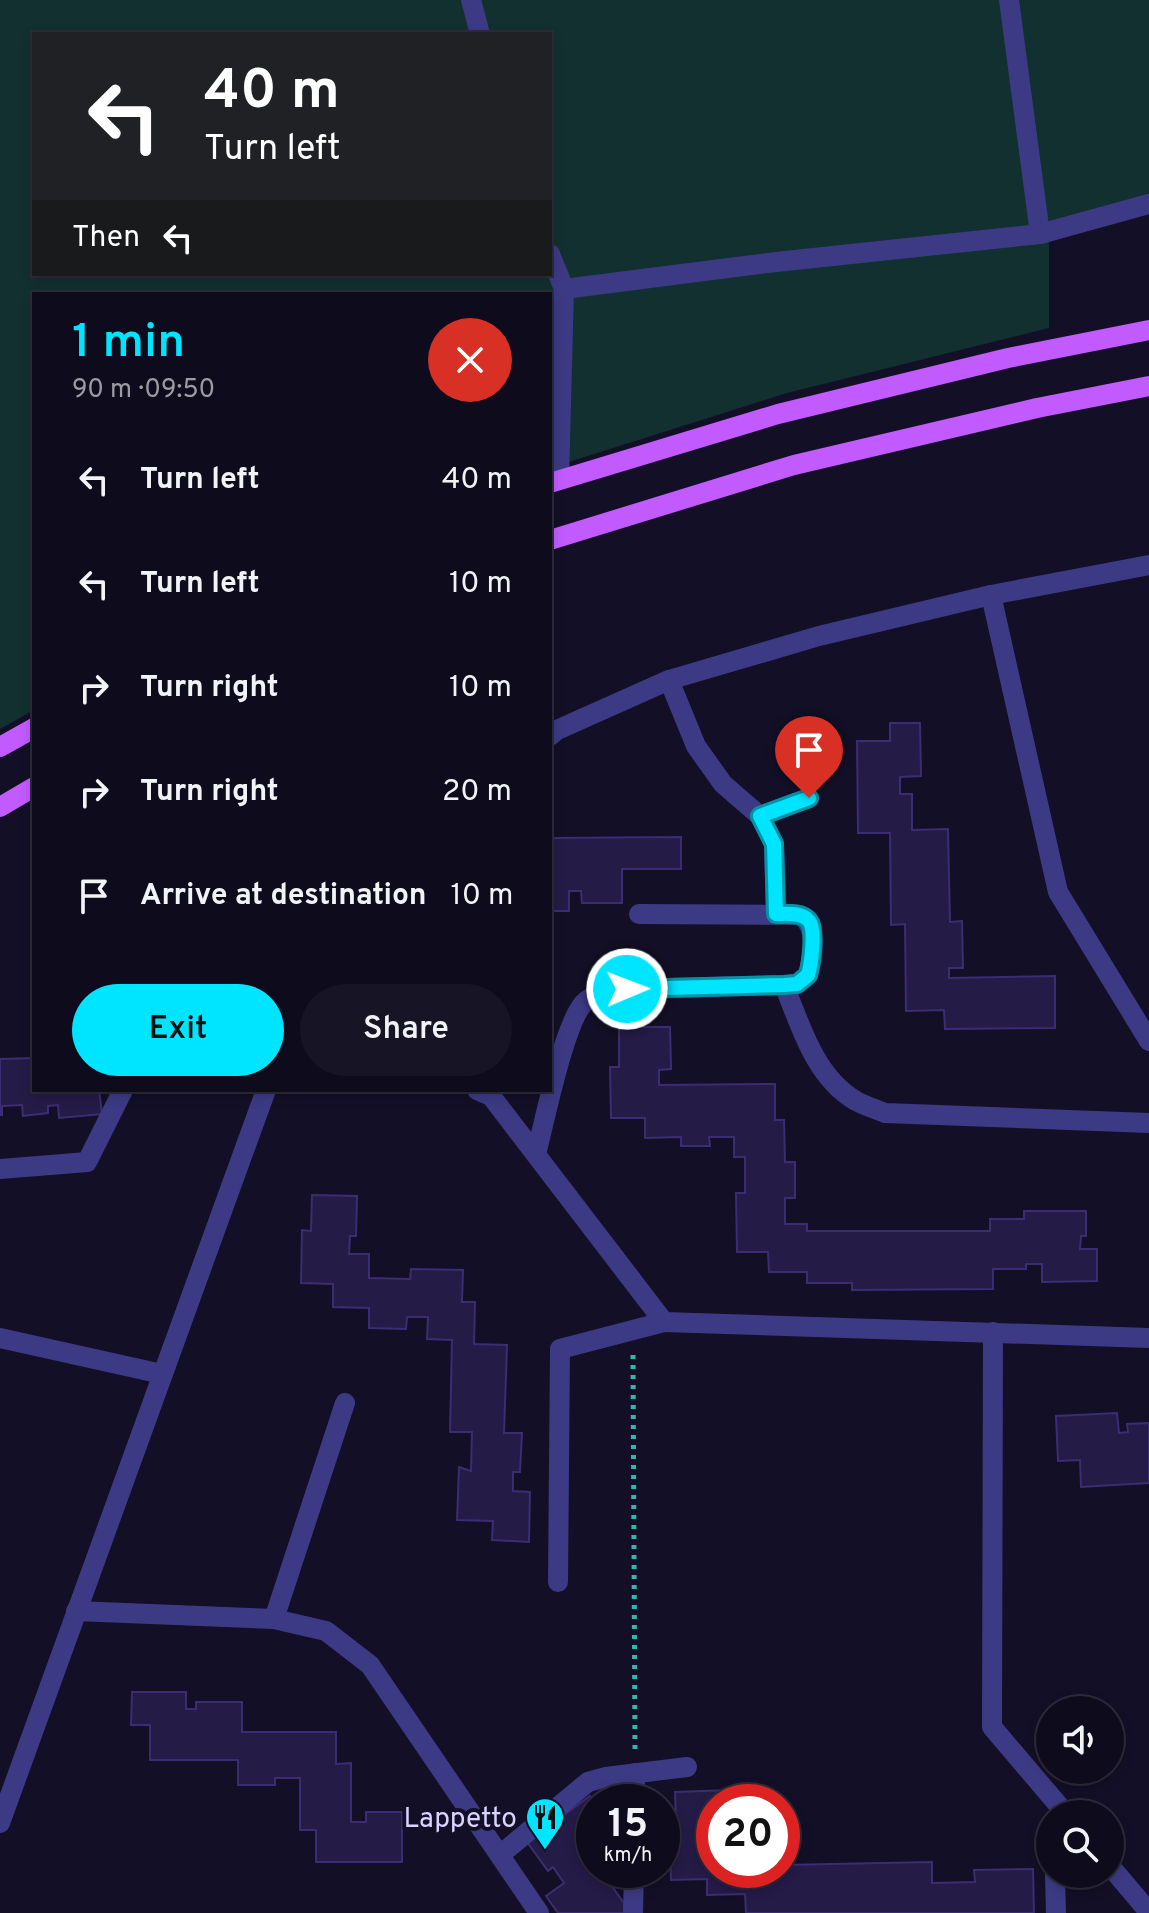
<!DOCTYPE html>
<meta charset="utf-8">
<style>
:root{--surface:#0e0b1c;--page:#171425;--text:#f1f3f6;--muted:#9b9ba3;--line:#2e2b3b;--accent:#00e5ff}
body{margin:0;font-family:Overpass,sans-serif;background:var(--page);color:var(--text);height:100vh;display:flex;flex-direction:column;font-size:30px;white-space:nowrap}
*{box-sizing:border-box;margin:0}
p{font-size:26px;color:var(--muted)}
.icon{flex:none;width:44px;height:44px;fill:none;stroke:currentColor;stroke-width:2;stroke-linecap:round;stroke-linejoin:round}
.map{position:relative;flex:1;overflow:hidden}
.side{position:absolute;left:32px;top:292px;width:520px;height:800px;display:flex;flex-direction:column;background:var(--surface);border-radius:0px;box-shadow:0 4px 12px #0003,0 0 0 2px var(--line)}
.side>*{flex:none}
.hud{position:absolute;left:32px;top:32px;width:520px;height:244px;border-radius:0px;box-shadow:0 4px 12px #0003,0 0 0 2px var(--line);background:#202124;color:#fff;overflow:hidden}
.buttons{position:absolute;left:1036px;top:1696px;display:grid;gap:16px}
.buttons a{display:grid;place-items:center;width:88px;height:88px;border-radius:50%;background:var(--surface);box-shadow:0 4px 12px #0003,0 0 0 2px var(--line);font-size:40px}
.speed{position:absolute;left:576px;top:1784px;display:flex;gap:16px;font-size:40px;font-weight:700;text-align:center}
.speed>*{display:grid;place-content:center;width:104px;height:104px;border-radius:50%;background:var(--surface);box-shadow:0 4px 12px #0003,0 0 0 2px var(--line);line-height:1}
.speed small{font-size:20px;font-weight:400}
.speed .limit{border:12px solid #d22;background:#fff;color:#111}
.pin{position:absolute;display:grid;place-items:center;width:68px;height:68px;color:#fff;margin:-82px -34px;border-radius:50% 50% 50% 0;rotate:-45deg;box-shadow:0 0 8px #0007}
.pin .icon{rotate:45deg}
.me{position:absolute;width:88px;margin:-44px;rotate:89deg;stroke-linejoin:round;filter:drop-shadow(0 0 6px #0008)}
.turn{display:flex;align-items:center;gap:28px;height:168px;padding:0 40px;font-size:36px}
.turn .icon{width:104px;height:104px;stroke-width:2.5}
.turn b{display:block;font-size:56px;line-height:68px}
.then{display:flex;align-items:center;height:76px;padding:0 40px;background:#0003;gap:16px;font-size:30px}
.round{display:grid;place-items:center;flex:none;width:84px;height:84px;border-radius:42px;background:var(--page)}
.headline{display:flex;align-items:center;justify-content:space-between;height:136px;padding:0 40px}
h1{font-size:48px;font-weight:600;line-height:60px;color:var(--accent)}
.cta{display:flex;gap:16px;margin-top:auto;padding:16px 40px}
.cta a{flex:1;height:92px;border-radius:48px;background:var(--accent);color:#111;font-size:32px;font-weight:600;line-height:92px;text-align:center}
.cta a+a{background:var(--page);color:var(--text)}
ul{padding:0;list-style:none}
li{display:flex;align-items:center;gap:24px;height:104px;padding:0 40px}
li div{flex:1}
li b{display:block;font-size:30px}
li em{font-style:normal}
.map>svg:first-child{display:block}
.green{fill:#12302f;fill-rule:evenodd}
.building{fill:#241b47;stroke:#3b2d73;stroke-width:2}
.lines{fill:none;stroke-linecap:round;stroke-linejoin:round}
.path{stroke:#2fb8b0;stroke-width:5;stroke-dasharray:4 6;stroke-linecap:butt}
.minor{stroke:#3d3a85;stroke-width:20}
.major{stroke:#c25bff;stroke-width:20}
.route-casing{stroke:#0095a6;stroke-width:20}
.route{stroke:#00e5ff;stroke-width:14}
.labels{text-anchor:middle;stroke-width:8;stroke-linejoin:round;paint-order:stroke}
.poi-label{font-size:28px;fill:#d9d4ff;stroke:#130f26;text-anchor:end}
</style>
<div class="map">
<svg width="1149" height="1913" viewBox="0 0 1149 1913">
<rect width="100%" height="100%" fill="#130f26"/>
<path class="green" d="M0,0H1149V199L1049,227V328L787,393L550,468V294H34V710L0,729ZM34,34H550V274H34Z"/>
<g class="building">
<polygon points="890,723 920,723 921,776 900,777 900,794 912,794 912,830 948,829 950,922 962,921 963,968 949,968 949,978 1055,976 1055,1028 945,1029 944,1010 906,1011 905,924 891,925 890,833 858,833 857,741 890,741"/>
<polygon points="681,837 681,869 622,869 622,903 582,903 581,891 569,891 569,911 550,911 550,838"/>
<polygon points="619,1027 670,1027 671,1069 659,1070 659,1085 775,1084 775,1120 784,1120 785,1162 795,1162 795,1198 785,1198 785,1224 807,1224 807,1231 990,1231 990,1219 1024,1219 1024,1211 1086,1211 1086,1236 1081,1236 1080,1249 1097,1249 1097,1281 1042,1282 1042,1264 1026,1264 1026,1269 993,1269 993,1289 852,1290 852,1283 807,1283 807,1272 769,1272 768,1252 737,1252 736,1193 745,1193 745,1157 734,1157 734,1137 709,1137 710,1146 681,1146 681,1137 645,1138 645,1118 611,1118 610,1067 619,1067"/>
<polygon points="34,1058 34,1090 99,1090 102,1114 59,1118 58,1105 48,1106 48,1113 23,1116 22,1105 2,1106 2,1115 0,1115 0,1059"/>
<polygon points="312,1195 357,1196 356,1236 350,1236 349,1254 369,1254 369,1278 410,1279 411,1269 463,1270 462,1302 475,1302 474,1344 507,1345 504,1433 522,1433 520,1472 513,1472 513,1491 530,1492 529,1542 492,1540 493,1521 457,1520 459,1467 471,1471 472,1432 450,1432 452,1340 427,1339 428,1317 407,1317 406,1329 369,1328 369,1308 333,1307 333,1284 301,1283 302,1230 311,1231"/>
<polygon points="1117,1413 1119,1433 1128,1432 1127,1424 1149,1423 1149,1483 1081,1487 1080,1460 1058,1461 1056,1416"/>
<polygon points="132,1692 186,1692 186,1709 196,1709 196,1702 242,1702 242,1732 336,1732 336,1764 351,1763 351,1822 366,1822 366,1812 402,1812 402,1862 316,1862 316,1830 300,1830 300,1778 275,1778 275,1785 238,1785 238,1760 150,1760 150,1725 131,1725"/>
<polygon points="730,1790 731,1802 714,1802 714,1870 782,1870 782,1865 932,1862 932,1883 975,1882 974,1870 1033,1869 1034,1913 746,1913 745,1894 707,1895 707,1879 671,1880 669,1823 676,1823 675,1792"/>
<polygon points="590,1796 594,1802 594,1829 583,1837 594,1852 592,1858 594,1870 600,1870 629,1910 628,1913 558,1913 546,1896 564,1883 553,1867 548,1871 527,1842"/>
</g>
<g class="lines">
<polyline class="path" points="633,1355 635,1749"/>
<g class="minor">
<polyline points="471,0 480,34"/>
<polyline points="1009,0 1040,234"/>
<polyline points="550,254 564,289 559,479"/>
<polyline points="564,289 776,262 1040,234 1149,204"/>
<polyline points="991,595 1058,892 1149,1041"/>
<polyline points="669,680 696,746 723,784 760,816 774,844 776,914"/>
<polyline points="550,736 557,730 669,680 819,636 991,595 1149,565"/>
<polyline points="760,816 809,798"/>
<path d="M784,985C801,1027 815,1077 856,1101C865,1106 876,1109 885,1113L1149,1123"/>
<polyline points="477,1090 491,1096 664,1322 1149,1338"/>
<path d="M536,1154C544,1125 565,1017 586,1001C598,992 612,991 627,989L784,985L797,984L808,975C813,956 818,926 800,915L639,914"/>
<polyline points="0,1169 87,1162 123,1090"/>
<polyline points="993,1332 992,1727 1066,1814"/>
<polyline points="0,1338 162,1374"/>
<polyline points="558,1582 560,1349 664,1322"/>
<polyline points="76,1611 274,1619 326,1631 370,1665 539,1913"/>
<polyline points="274,1619 345,1403"/>
<polyline points="635,1802 635,1773"/>
<polyline points="0,1823 266,1090"/>
<polyline points="500,1855 588,1782 606,1777 687,1767"/>
<polyline points="1110,1866 1149,1912"/>
<polyline points="1055,1874 1056,1913"/>
<polyline points="633,1913 634,1870"/>
</g>
<g class="major">
<polyline points="550,483 778,414 1008,358 1149,330"/>
<polyline points="550,540 794,465 1037,408 1149,386"/>
<polyline points="0,747 34,728"/>
<polyline points="0,807 34,787"/>
</g>
</g>
<g class="lines">
<defs>
<path id="route" d="M627,989L784,985L797,984L808,975C811,965 816,929 809,921C802,912 786,914 776,914L774,844L760,816L809,798"/>
</defs>
<use href="#route" class="route-casing"/>
<use href="#route" class="route"/>
</g>
<defs>
<symbol id="restaurant-pin" viewBox="-11 -11 22 30"><path d="M0 17L-7.5 6A9.5 9.5 0 1 1 7.5 6Z" fill="#00e5ff" stroke="#130f26"/><path d="M-5-6h1v4h1v-4h1v4h1v-4h1v5L-1.5 .5V6h-2V.5L-5-1ZM5-6V6H3V1.5H1.5Q1.5-4 5-6Z" fill="#111"/></symbol>
</defs>
<g fill-rule="evenodd">
<use href="#restaurant-pin" x="523" y="1795" width="44" height="60"/>
</g>
<g class="labels">
<g class="poi-label">
<text x="517" y="1827">Lappetto</text>
</g>
</g>
</svg>
<div class="buttons">
<a><svg class="icon" aria-label="sound" viewBox="0 0 24 24"><path d="M4 9h4l5-4v14l-5-4H4zM17 9q2 3 0 6"/></svg></a>
<a><svg class="icon" aria-label="search" viewBox="0 0 24 24"><circle cx="10" cy="10" r="6"/><path d="M15 15l6 6"/></svg></a>
</div>
<div class="speed"><div>15<small>km/h</small></div><div class="limit">20</div></div>
<div class="pin" style="left:809px;top:798px;background:#d93025"><svg class="icon" aria-label="arrive" viewBox="0 0 24 24"><path d="M6 21V4h12l-3 4 3 4H6"/></svg></div>
<svg class="me" style="left:627px;top:989px" viewBox="-20 -20 40 40"><circle r="17" fill="#00e5ff" stroke="#fff" stroke-width="3"/><path d="M0-11L8 9 0 5-8 9z" fill="#fff"/></svg>
<div class="hud">
<div class="turn"><svg class="icon" aria-label="left" viewBox="0 0 24 24"><path d="M17 20v-9H6M10 6l-5 5 5 5"/></svg><div><b>40 m</b>Turn left</div></div>
<div class="then">Then<svg class="icon" aria-label="left" viewBox="0 0 24 24"><path d="M17 20v-9H6M10 6l-5 5 5 5"/></svg></div>
</div>
<section class="side">
<div class="headline"><div><h1>1 min</h1><p>90 m · 09:50</p></div><a class="round" style="background:#d93025;color:#fff"><svg class="icon" aria-label="close" viewBox="0 0 24 24"><path d="M6 6l12 12M18 6L6 18"/></svg></a></div>
<ul>
<li><svg class="icon" aria-label="left" viewBox="0 0 24 24"><path d="M17 20v-9H6M10 6l-5 5 5 5"/></svg><div><b>Turn left</b></div><em>40 m</em></li>
<li><svg class="icon" aria-label="left" viewBox="0 0 24 24"><path d="M17 20v-9H6M10 6l-5 5 5 5"/></svg><div><b>Turn left</b></div><em>10 m</em></li>
<li><svg class="icon" aria-label="right" viewBox="0 0 24 24"><path d="M7 20v-9h11M14 6l5 5-5 5"/></svg><div><b>Turn right</b></div><em>10 m</em></li>
<li><svg class="icon" aria-label="right" viewBox="0 0 24 24"><path d="M7 20v-9h11M14 6l5 5-5 5"/></svg><div><b>Turn right</b></div><em>20 m</em></li>
<li><svg class="icon" aria-label="arrive" viewBox="0 0 24 24"><path d="M6 21V4h12l-3 4 3 4H6"/></svg><div><b>Arrive at destination</b></div><em>10 m</em></li>
</ul>
<div class="cta"><a>Exit</a><a>Share</a></div>
</section>
</div>
